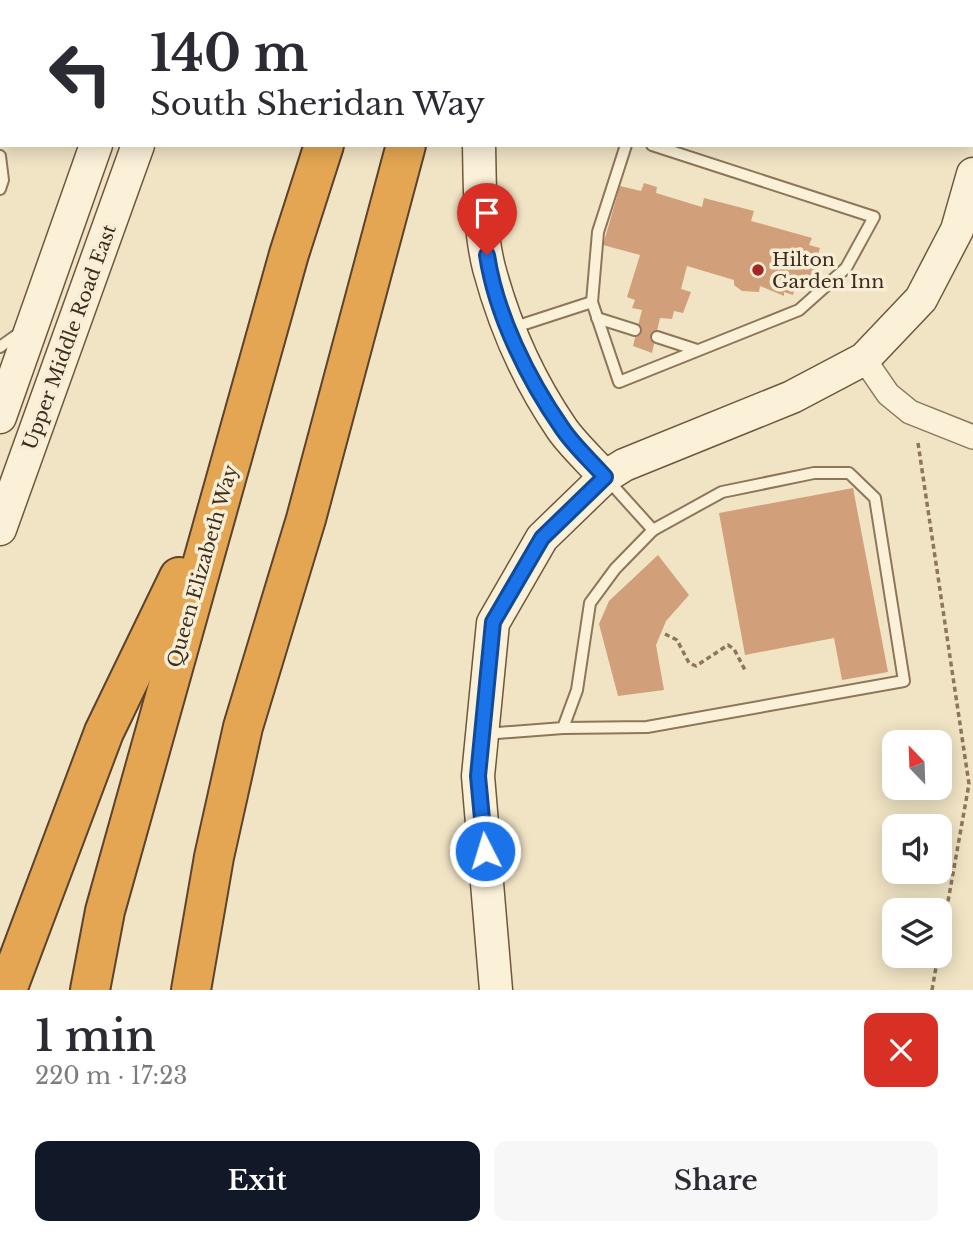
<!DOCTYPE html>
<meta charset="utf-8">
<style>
:root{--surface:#fff;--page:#f7f7f7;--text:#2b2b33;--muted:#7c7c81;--accent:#111827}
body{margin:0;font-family:"Libre Baskerville",serif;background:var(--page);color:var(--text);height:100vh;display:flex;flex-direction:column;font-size:26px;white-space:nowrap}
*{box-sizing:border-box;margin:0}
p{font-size:23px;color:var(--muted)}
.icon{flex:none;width:38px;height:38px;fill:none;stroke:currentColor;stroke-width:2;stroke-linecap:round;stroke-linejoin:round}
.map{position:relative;height:990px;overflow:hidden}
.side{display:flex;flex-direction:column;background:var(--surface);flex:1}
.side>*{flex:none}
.hud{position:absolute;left:0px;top:0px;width:973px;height:147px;box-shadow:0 4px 18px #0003;background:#fff;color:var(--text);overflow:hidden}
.needle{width:46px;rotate:337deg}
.controls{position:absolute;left:882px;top:730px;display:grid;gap:14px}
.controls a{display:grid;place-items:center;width:70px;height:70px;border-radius:14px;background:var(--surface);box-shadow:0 4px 18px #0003;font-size:35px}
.pin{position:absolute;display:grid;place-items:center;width:60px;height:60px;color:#fff;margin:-72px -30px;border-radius:50% 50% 50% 0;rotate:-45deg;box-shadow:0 0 7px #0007}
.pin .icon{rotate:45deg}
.me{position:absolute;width:77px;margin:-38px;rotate:355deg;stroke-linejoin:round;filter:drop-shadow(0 0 5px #0008)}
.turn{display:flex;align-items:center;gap:24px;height:147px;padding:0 35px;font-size:32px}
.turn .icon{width:91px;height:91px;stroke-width:2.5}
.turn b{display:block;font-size:49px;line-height:60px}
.round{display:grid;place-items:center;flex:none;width:74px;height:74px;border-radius:14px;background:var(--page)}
.overview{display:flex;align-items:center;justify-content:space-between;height:119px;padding:0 35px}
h1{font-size:42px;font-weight:600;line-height:52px}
.cta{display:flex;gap:14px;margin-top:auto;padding:14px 35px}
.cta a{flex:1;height:80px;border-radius:14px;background:var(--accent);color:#fff;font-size:28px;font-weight:600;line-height:80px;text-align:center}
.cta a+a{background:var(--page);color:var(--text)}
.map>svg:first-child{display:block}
.building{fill:#d19f79}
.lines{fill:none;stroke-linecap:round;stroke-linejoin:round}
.lane-casing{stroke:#8d765a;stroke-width:14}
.street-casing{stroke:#8d765a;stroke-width:26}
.secondary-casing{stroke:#6f573d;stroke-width:35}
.highway-casing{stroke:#5b432e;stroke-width:42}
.path{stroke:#8d765a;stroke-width:3.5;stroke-dasharray:5 3.5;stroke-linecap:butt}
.lane{stroke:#fbf1d9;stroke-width:10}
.street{stroke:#fbf1d9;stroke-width:23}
.secondary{stroke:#fbf1d9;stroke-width:32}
.highway{stroke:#e4a652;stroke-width:38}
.route-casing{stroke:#114b97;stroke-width:18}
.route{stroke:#1a73e8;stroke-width:12}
.poi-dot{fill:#a02726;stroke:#f8eed5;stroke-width:2.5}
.labels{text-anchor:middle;stroke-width:7;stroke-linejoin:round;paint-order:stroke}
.poi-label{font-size:19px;fill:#3c2d1e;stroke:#f8eed5;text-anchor:start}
.street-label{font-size:19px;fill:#3c2d1e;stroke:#f8eed5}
</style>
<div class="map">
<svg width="973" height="990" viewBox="0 0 973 990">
<rect width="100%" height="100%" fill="#f1e4c5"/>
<g class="building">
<polygon points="644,183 657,187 656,193 702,207 704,198 754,211 751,221 812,238 809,245 820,248 816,262 819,263 815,275 811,274 806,291 795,287 793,295 784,292 784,296 760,286 759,292 742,291 734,285 734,280 687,266 681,289 691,292 683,313 674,311 672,319 660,318 652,353 633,346 642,310 632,308 635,300 627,297 640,255 603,245 620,186 641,191"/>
<polygon points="853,488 888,672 842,680 834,638 745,655 719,513"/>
<polygon points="658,555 689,595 666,621 656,645 664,690 618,696 599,624 609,601"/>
</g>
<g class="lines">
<defs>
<g id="lane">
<polyline points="651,2 652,0"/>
<polyline points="907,2 908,0"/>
<polyline points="626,145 598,232 592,302 619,382 799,310 846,268 874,217 652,145"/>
<polyline points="0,156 3,180 0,189"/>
<polyline points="597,318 635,330"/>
<polyline points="512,328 592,302"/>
<polyline points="657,337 697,350"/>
<polyline points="0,347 21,332"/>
<polyline points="563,728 647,727 904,681 875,498 849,473 814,473 722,492 653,530"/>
<polyline points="485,734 563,728 577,690 590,603 615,569 653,530 607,479"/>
</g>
<g id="street">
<polyline points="0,52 2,53"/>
<polyline points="864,359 888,394 910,412 973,437"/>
</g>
<g id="secondary">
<polyline points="156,2 157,0"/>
<polyline points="199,2 200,0"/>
<polyline points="504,2 505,0"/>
<path d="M479,145C480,186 479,228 489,268C504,324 529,381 562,429C574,446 591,461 605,477"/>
<polyline points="0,417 96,145"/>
<polyline points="0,529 138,145"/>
<polyline points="496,990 478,776 493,623 542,538 605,477 624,465 792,397 864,359 921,299 957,230 973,174"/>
</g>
<g id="highway">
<polyline points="370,2 370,0"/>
<polyline points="445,2 445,0"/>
<polyline points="7,990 104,732 179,577"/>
<polyline points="90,990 105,911 289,254 324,145"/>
<polyline points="191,990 214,857 243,727 306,519 406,145"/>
</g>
</defs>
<use href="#lane" class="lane-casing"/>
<use href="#street" class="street-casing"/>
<use href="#secondary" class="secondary-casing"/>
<use href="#highway" class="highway-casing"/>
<g class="path">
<polyline points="918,443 969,784 940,946"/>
<polyline points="665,634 677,640 689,663 696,666 728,645 734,649 746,672"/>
<polyline points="932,990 938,956"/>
</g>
<use href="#lane" class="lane"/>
<use href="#street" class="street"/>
<use href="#secondary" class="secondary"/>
<use href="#highway" class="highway"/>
</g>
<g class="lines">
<defs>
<path id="route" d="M485,851L478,776L493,622L542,538L605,477C591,461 574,446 562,428C528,379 496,315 487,255"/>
</defs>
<use href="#route" class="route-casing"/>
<use href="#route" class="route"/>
</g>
<circle class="poi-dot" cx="758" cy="270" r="7"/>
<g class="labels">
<g class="poi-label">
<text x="772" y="266">Hilton<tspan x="772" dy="22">Garden Inn</tspan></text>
</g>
<g class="street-label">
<text transform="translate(69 337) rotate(-70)" y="7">Upper Middle Road East</text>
<text transform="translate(202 566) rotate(-74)" y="7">Queen Elizabeth Way</text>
</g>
</g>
</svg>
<div class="controls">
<a><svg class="needle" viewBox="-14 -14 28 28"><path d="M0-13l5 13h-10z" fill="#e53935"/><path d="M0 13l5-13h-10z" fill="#7c7c81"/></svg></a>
<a><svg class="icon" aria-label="sound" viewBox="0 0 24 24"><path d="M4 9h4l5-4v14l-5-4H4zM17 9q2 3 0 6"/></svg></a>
<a><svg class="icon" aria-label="layers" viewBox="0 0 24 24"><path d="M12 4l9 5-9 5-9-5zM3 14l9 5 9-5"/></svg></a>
</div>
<div class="pin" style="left:487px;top:255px;background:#d93025"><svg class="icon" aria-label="arrive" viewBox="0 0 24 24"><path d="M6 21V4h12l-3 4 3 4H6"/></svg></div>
<svg class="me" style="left:485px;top:851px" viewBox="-20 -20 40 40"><circle r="17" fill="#1a73e8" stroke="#fff" stroke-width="3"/><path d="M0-11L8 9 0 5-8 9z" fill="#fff"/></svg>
<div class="hud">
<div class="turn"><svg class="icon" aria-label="left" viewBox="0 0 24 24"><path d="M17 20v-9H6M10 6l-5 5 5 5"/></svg><div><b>140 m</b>South Sheridan Way</div></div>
</div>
</div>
<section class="side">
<div class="overview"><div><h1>1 min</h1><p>220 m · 17:23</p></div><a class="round" style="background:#d93025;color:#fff"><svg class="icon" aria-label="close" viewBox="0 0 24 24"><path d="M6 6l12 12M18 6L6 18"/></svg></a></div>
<div class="cta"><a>Exit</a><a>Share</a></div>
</section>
